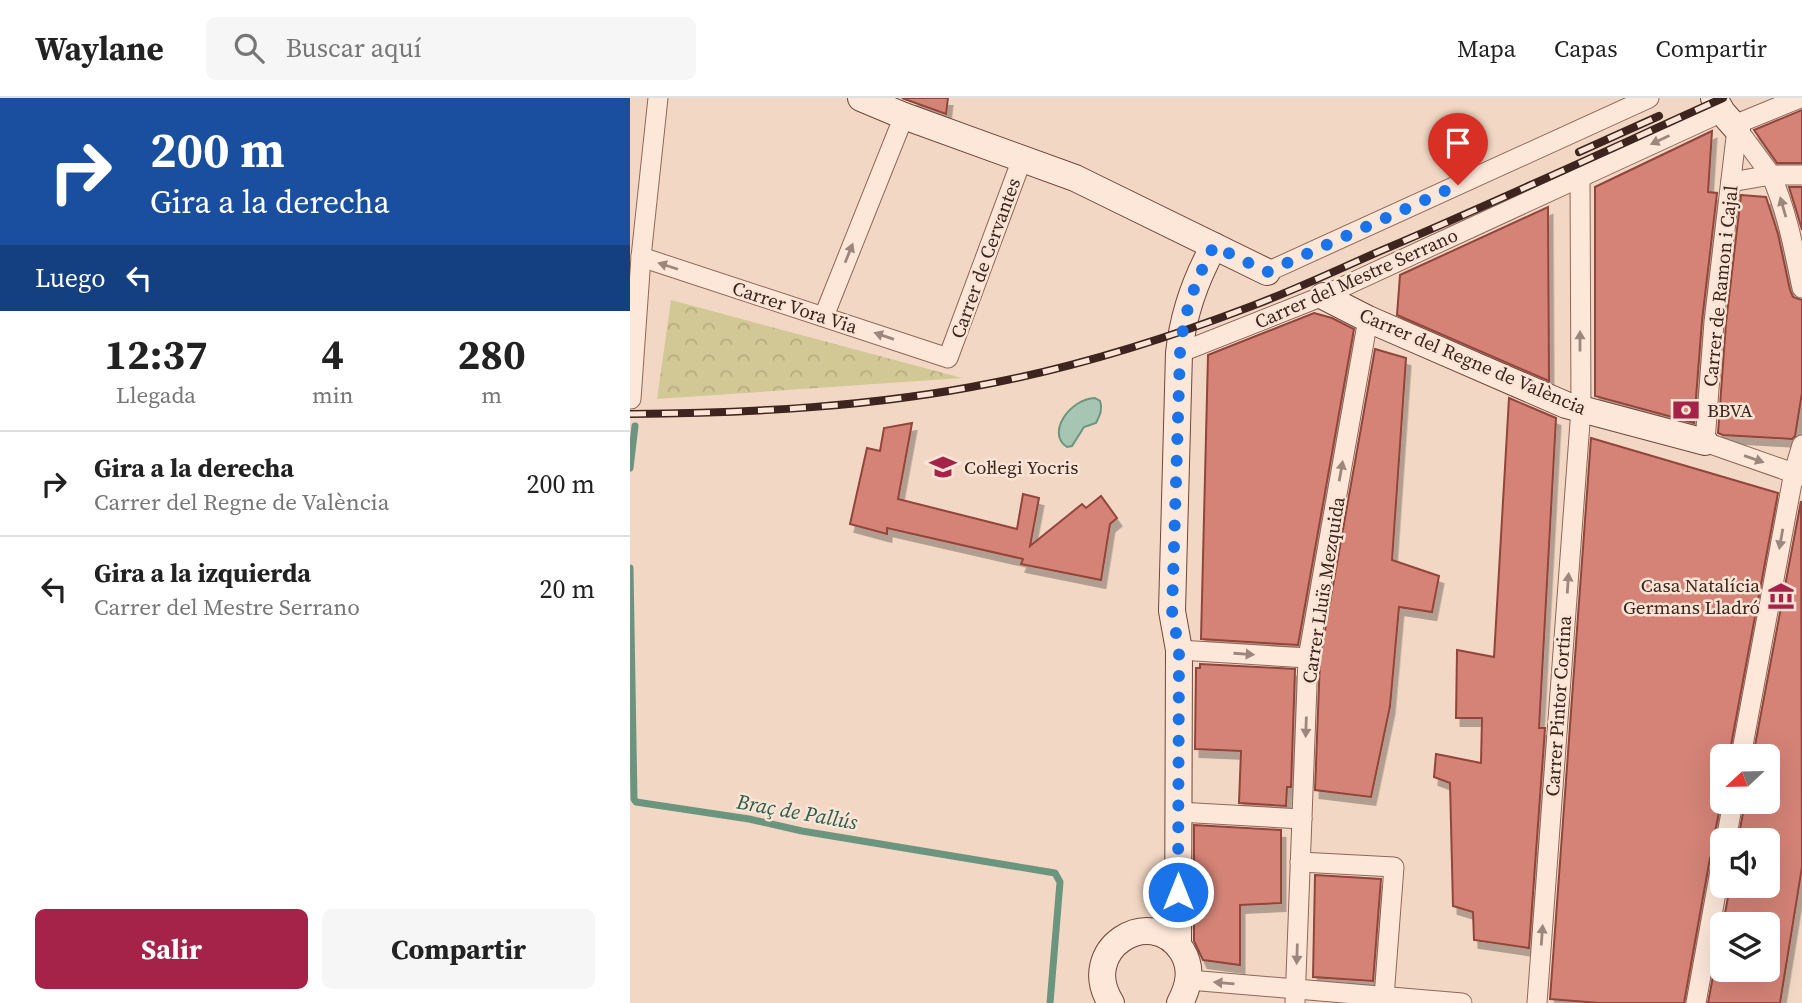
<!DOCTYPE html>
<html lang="es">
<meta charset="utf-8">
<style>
:root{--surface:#fff;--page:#f6f6f6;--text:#222;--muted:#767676;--line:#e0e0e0;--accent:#a52248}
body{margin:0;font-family:"Source Serif 4",serif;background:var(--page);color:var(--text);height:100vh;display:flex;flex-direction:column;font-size:26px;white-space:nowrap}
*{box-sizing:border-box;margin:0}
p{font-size:23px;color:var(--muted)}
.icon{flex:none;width:38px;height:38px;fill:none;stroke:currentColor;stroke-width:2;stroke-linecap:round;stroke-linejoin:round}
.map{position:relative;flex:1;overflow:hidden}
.sheet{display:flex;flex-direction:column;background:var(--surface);width:630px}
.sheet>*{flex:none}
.banner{background:#1a4fa0;color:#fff;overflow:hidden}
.needle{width:46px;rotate:248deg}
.controls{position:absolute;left:1080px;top:646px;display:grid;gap:14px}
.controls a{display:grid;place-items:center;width:70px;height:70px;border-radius:10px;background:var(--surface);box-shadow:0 7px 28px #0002;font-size:35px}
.pin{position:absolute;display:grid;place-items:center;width:60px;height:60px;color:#fff;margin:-72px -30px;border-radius:50% 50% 50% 0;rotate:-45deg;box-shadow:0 0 7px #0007}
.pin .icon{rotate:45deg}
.me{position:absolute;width:77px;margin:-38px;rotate:0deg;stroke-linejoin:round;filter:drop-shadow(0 0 5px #0008)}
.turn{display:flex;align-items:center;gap:24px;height:147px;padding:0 35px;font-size:32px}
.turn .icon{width:91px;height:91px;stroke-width:2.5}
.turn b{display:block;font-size:49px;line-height:60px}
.then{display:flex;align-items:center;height:66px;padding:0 35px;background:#0003;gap:14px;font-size:26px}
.eta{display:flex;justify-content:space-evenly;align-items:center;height:119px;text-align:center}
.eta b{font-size:42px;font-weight:700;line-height:49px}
.button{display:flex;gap:14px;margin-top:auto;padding:14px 35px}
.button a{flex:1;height:80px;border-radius:10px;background:var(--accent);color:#fff;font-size:28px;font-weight:700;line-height:80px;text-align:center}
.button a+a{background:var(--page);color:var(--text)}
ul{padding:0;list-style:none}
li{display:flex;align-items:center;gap:21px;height:105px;padding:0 35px;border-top:2px solid var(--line)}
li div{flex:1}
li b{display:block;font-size:26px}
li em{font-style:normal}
header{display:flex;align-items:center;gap:42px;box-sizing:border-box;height:98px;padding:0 35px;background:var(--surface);border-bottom:2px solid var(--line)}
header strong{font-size:33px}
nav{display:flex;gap:38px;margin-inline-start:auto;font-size:24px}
.search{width:490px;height:63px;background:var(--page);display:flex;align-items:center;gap:18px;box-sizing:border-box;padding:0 24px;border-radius:10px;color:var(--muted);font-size:26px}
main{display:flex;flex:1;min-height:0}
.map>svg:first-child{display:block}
.park{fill:url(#park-crowns)}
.water{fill:#a6c5b3;stroke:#6c957f;stroke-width:2}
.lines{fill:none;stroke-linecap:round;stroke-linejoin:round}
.stream{stroke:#6c957f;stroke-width:7}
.building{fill:#d48376;stroke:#91453b;stroke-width:2;filter:url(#shadow)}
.street-casing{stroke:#8f6658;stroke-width:21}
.secondary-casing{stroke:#71473b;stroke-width:28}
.street{stroke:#fce7d9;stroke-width:19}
.secondary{stroke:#fce7d9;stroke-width:26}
.rail-casing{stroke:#3e241e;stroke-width:8}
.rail{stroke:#f9e4d5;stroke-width:5;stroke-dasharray:16;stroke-linecap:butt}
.oneway{fill:#9d867c}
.route{stroke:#1a73e8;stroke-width:12;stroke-dasharray:0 21.6}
.labels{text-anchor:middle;stroke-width:5;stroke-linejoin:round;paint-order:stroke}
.street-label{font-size:19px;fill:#3e241e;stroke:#f9e4d5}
.poi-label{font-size:19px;fill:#3e241e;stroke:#f9e4d5;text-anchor:start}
.water-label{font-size:21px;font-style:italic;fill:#2b5f4d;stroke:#f9e4d5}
</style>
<header>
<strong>Waylane</strong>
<div class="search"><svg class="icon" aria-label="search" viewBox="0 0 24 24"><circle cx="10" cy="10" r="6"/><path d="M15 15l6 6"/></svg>Buscar aquí</div>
<nav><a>Mapa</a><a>Capas</a><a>Compartir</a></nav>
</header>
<main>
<section class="sheet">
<div class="banner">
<div class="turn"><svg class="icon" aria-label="right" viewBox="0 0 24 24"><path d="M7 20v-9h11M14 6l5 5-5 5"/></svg><div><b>200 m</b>Gira a la derecha</div></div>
<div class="then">Luego<svg class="icon" aria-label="left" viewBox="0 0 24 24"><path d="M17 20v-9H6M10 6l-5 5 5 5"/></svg></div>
</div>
<div class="eta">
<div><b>12:37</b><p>Llegada</p></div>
<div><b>4</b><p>min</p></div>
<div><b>280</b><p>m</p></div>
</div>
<ul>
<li><svg class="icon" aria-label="right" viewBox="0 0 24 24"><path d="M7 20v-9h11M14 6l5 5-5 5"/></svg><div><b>Gira a la derecha</b><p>Carrer del Regne de València</p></div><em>200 m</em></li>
<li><svg class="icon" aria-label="left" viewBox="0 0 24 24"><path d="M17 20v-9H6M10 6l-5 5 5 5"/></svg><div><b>Gira a la izquierda</b><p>Carrer del Mestre Serrano</p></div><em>20 m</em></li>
</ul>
<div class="button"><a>Salir</a><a>Compartir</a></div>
</section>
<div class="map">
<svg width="1172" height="905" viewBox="0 0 1172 905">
<defs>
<pattern id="park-crowns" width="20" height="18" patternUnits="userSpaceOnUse" patternTransform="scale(1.75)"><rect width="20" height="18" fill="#d2c896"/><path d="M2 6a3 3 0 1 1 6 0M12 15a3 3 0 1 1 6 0" fill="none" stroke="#b5ac81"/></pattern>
<filter id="shadow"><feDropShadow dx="4.5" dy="8" stdDeviation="0" flood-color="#0004"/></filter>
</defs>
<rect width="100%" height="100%" fill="#f2d8c4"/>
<polygon class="park" points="41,202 332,280 27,301"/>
<path class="water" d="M465,300L470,303C473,311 470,317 466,325L454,329L442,348L437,349C416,336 439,301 465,300Z"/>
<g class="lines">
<g class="stream">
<polyline points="0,370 5,328"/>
<polyline points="0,470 4,701 6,704 119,721 172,733 425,775 430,784 420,905"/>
</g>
</g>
<g class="building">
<polygon points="272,0 318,0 316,16 280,3"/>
<polygon points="1172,12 1172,65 1147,65 1124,32"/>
<polygon points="1082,33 1078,94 1087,95 1072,223 1064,325 965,298 965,89"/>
<polygon points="1159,89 1172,89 1172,132 1167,115"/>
<polygon points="1111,97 1136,99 1148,136 1160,192 1163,199 1172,202 1172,295 1165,338 1162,341 1093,337 1088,335 1096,225"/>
<polygon points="918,109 919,283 767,217 770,177"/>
<polygon points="684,215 702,220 724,231 668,547 571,541 578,257"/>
<polygon points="745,251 776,260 762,462 809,478 802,514 769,509 760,608 741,699 685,692 690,561"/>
<polygon points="879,300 926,320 909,630 915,630 899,850 844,842 843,814 823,808 820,685 804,679 806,656 851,665 852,620 826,620 827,552 864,559"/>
<polygon points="282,325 268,401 387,431 393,396 409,400 400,448 452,406 456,410 471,398 487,420 480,426 471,482 391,466 393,461 257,430 257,436 220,426 237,350 250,353 254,330"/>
<polygon points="961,340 1148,395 1099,658 1092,658 1092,699 1084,740 1088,751 1080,760 1054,905 969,905 920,901"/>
<polygon points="1171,403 1172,769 1150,905 1078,905 1092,830 1092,872 1138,872 1138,826 1093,826 1100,788 1138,788 1138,742 1108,742 1115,704 1138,704 1138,658 1123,658"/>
<polygon points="570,566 665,571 661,689 657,689 656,708 609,705 611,653 565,651 566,570 570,570"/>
<polygon points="564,727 651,732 651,805 610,807 610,867 573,862 564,843"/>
<polygon points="685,777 751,781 743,883 683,879"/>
</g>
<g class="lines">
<defs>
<g id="street">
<polyline points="1104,27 1170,0"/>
<polyline points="1107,31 1084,224 1075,344 1172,378"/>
<polyline points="1107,31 1141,77 1172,77"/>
<path d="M1101,84L1141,77C1157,113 1164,152 1172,190"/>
<polyline points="11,159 318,260 392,61"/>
<polyline points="637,174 1019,0"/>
<polyline points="194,218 274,18"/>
<polyline points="549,255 693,198 1092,14"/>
<polyline points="1,301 11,159 28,0"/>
<polyline points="549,552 678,560"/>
<polyline points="1111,658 1164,374 1172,347"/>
<polyline points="548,714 672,721"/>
<polyline points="1096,742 1103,704"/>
<polyline points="670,764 764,769 754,899"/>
<polyline points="559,882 832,905"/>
<polyline points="665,905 678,560 738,221"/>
<polyline points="907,905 951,311 950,79"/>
<polyline points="1066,905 1092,762"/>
</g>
<g id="secondary">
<polyline points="231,0 274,18 445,80 637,174"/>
<polyline points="1084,0 1092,14 1107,31"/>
<polyline points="693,198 738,221 936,307 1075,344"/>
<path d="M548,847L549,552L542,513L549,255C553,217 565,182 584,148"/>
<path d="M481,905C447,852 520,805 552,853C563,871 559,888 550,905"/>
</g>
</defs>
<use href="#street" class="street-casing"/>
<use href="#secondary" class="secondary-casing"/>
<use href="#street" class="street"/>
<use href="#secondary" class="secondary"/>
<defs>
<g id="rail">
<polyline points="949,54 1029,18"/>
<path d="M0,316C121,315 244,309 362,285C450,268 538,240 622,208C667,191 711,170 755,151C868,103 980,51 1093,0"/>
</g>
</defs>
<use href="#rail" class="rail-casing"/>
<use href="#rail" class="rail"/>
</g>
<defs><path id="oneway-solid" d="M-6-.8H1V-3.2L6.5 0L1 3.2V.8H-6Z" transform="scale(1.75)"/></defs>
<g class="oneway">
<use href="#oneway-solid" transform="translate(1030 42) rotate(155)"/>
<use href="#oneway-solid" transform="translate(1153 109) rotate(-106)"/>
<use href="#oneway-solid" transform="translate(219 155) rotate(-68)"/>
<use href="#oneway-solid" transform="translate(38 168) rotate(-162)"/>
<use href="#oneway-solid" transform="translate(254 238) rotate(-161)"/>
<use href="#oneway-solid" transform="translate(950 243) rotate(-90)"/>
<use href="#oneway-solid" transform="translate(1124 361) rotate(19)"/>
<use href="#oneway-solid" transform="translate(711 373) rotate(-80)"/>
<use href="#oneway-solid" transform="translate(1151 441) rotate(100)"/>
<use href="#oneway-solid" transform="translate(938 485) rotate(-86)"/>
<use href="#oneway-solid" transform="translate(614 556) rotate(4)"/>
<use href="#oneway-solid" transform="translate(676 629) rotate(92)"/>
<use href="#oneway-solid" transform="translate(912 837) rotate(-86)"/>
<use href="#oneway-solid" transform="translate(667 856) rotate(92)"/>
<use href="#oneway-solid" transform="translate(594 885) rotate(-175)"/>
</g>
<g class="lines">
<path class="route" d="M548,794L549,552L542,513L550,255C553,217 565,182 584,148L637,174L828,87"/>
</g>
<defs>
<symbol id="bank-bare" viewBox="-9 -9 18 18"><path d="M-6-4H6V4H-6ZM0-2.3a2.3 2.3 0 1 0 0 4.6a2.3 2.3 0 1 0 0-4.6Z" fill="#a52248" stroke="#f9e4d5" stroke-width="2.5" paint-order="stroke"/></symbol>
<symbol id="school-bare" viewBox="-9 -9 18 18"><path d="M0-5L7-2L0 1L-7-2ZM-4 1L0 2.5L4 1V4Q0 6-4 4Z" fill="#a52248" stroke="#f9e4d5" stroke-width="2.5" paint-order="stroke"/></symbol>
<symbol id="museum-bare" viewBox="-9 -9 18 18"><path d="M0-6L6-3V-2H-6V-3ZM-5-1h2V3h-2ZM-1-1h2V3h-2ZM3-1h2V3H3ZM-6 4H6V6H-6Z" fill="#a52248" stroke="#f9e4d5" stroke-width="2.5" paint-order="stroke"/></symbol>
</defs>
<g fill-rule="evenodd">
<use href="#bank-bare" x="1037" y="293" width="38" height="38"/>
<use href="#school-bare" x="294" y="350" width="38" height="38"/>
<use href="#museum-bare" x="1132" y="479" width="38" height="38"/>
</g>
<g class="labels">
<g class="street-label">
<text transform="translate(355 160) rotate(-70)" y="7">Carrer de Cervantes</text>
<text transform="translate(726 180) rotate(-24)" y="7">Carrer del Mestre Serrano</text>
<text transform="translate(1090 188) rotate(-84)" y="7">Carrer de Ramon i Cajal</text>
<text transform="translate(165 209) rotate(18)" y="7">Carrer Vora Via</text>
<text transform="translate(843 263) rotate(23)" y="7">Carrer del Regne de València</text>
<text transform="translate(693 492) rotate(-81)" y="7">Carrer Lluïs Mezquida</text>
<text transform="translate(928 608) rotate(-86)" y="7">Carrer Pintor Cortina</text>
</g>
<g class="poi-label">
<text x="1077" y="319">BBVA</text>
<text x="334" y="376">Col·legi Yocris</text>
<text x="1130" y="494" text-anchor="end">Casa Natalícia<tspan x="1130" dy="22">Germans Lladró</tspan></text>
</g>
<g class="water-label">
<text transform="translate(167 714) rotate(10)" y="7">Braç de Pallús</text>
</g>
</g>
</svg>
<div class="controls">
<a><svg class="needle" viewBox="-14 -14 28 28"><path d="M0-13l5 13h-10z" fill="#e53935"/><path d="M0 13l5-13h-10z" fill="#767676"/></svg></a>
<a><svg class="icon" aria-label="sound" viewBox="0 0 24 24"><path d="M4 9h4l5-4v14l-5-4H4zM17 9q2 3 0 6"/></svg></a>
<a><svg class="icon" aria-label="layers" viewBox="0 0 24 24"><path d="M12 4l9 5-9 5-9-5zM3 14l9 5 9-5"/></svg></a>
</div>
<div class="pin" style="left:828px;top:87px;background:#d93025"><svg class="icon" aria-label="arrive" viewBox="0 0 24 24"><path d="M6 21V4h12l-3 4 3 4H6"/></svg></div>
<svg class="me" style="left:548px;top:794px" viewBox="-20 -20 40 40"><circle r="17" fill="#1a73e8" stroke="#fff" stroke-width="3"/><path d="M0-11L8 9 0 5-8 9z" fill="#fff"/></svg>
</div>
</main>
